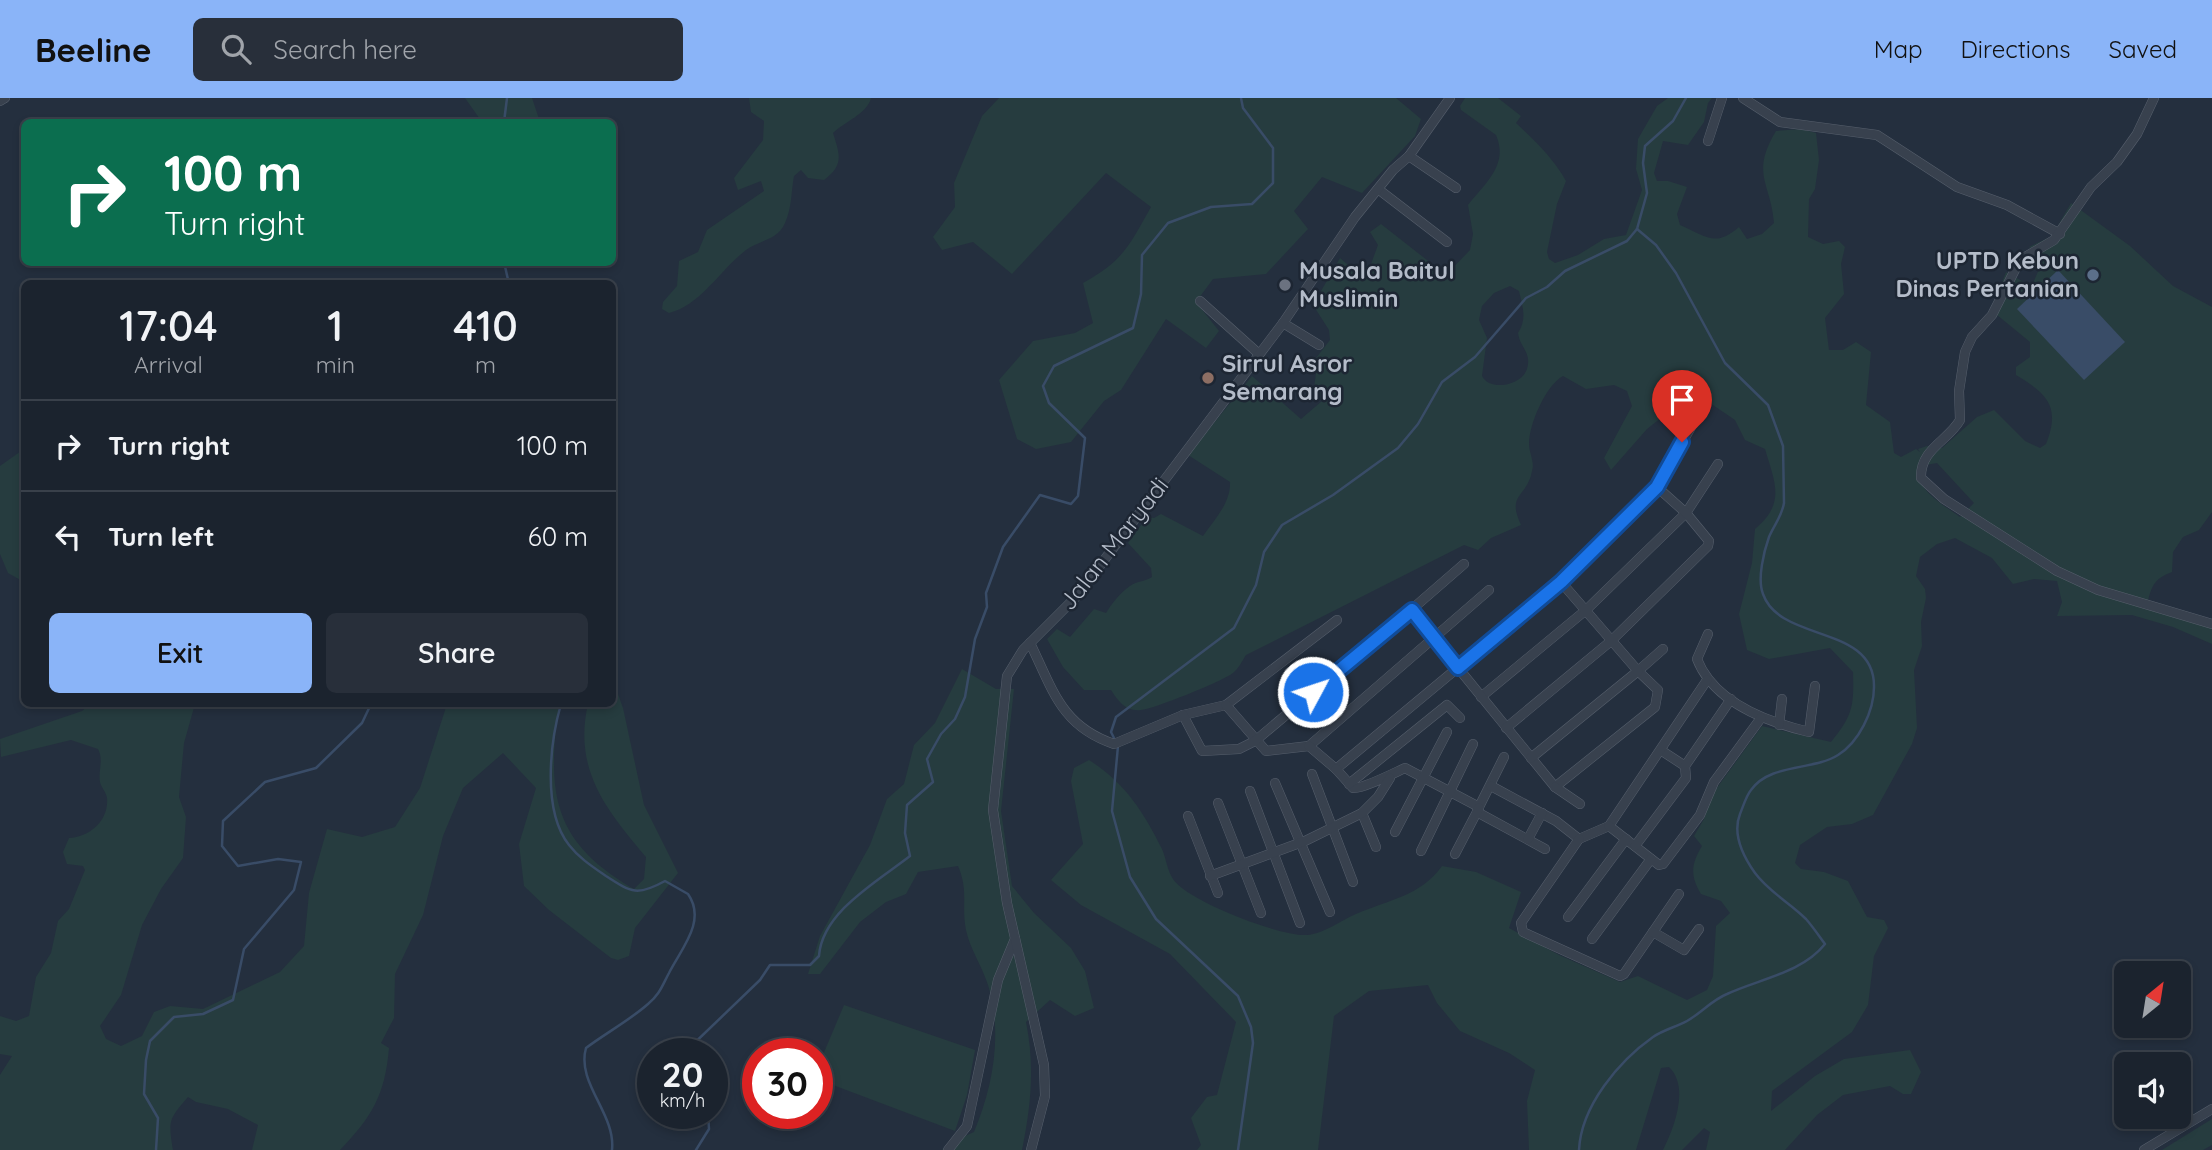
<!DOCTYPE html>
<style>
:root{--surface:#1b232e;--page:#282f3a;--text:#f1f3f6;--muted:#a0a4aa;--line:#39404a;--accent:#8ab4f8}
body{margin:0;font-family:Quicksand,sans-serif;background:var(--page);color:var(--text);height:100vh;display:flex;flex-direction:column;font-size:26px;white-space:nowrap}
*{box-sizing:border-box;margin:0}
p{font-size:23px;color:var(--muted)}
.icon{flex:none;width:38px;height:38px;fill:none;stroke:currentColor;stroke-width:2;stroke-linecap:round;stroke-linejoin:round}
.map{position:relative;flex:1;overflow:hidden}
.panel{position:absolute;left:21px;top:182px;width:595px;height:427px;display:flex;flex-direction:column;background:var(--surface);border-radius:10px;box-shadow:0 4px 10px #0003,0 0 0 2px var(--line)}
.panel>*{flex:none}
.hud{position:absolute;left:21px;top:21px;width:595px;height:147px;border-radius:10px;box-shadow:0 4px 10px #0003,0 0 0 2px var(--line);background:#0b6e4f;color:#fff;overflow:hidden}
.needle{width:46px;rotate:30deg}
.tools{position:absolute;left:2114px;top:863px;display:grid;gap:14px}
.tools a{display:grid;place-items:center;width:77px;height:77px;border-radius:10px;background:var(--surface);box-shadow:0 4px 10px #0003,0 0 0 2px var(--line);font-size:35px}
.speed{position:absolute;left:637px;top:940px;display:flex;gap:14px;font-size:35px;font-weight:700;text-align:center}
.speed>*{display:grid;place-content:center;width:91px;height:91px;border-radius:50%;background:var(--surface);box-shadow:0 4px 10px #0003,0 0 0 2px var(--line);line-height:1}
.speed small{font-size:18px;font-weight:400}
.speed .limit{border:10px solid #d22;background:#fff;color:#111}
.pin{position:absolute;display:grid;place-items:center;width:60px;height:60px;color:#fff;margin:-72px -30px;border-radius:50% 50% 50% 0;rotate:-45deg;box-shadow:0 0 7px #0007}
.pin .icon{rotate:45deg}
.me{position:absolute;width:77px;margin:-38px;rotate:50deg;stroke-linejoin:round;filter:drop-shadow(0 0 5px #0008)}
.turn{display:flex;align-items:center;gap:24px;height:147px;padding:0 28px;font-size:32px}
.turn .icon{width:91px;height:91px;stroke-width:2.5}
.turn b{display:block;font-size:49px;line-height:60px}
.eta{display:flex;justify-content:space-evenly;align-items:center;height:119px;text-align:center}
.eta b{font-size:42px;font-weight:600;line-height:49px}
.primary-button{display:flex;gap:14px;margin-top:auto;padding:14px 28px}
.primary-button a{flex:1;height:80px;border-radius:10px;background:var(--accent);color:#111;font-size:28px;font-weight:600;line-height:80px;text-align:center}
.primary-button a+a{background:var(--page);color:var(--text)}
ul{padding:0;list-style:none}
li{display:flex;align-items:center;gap:21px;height:91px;padding:0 28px;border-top:2px solid var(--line)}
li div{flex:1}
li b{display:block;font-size:26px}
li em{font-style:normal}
header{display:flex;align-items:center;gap:42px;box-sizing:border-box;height:98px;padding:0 35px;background:var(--accent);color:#111}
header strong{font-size:33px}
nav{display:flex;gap:38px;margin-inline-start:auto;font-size:24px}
.search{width:490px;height:63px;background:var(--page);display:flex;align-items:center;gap:18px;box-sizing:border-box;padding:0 24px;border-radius:10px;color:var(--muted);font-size:26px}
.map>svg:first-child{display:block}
.green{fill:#263c3f;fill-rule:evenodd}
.water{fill:#394c67}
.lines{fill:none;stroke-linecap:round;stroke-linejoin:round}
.stream{stroke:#394c67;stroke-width:2.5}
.minor-casing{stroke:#565f6c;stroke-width:10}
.minor{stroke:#38414e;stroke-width:9}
.route-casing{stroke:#114b97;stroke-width:18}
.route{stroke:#1a73e8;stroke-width:12}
.service-dot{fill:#5c6f8a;stroke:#1d2633;stroke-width:2.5}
.worship-dot{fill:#6b7280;stroke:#1d2633;stroke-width:2.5}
.education-dot{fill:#8d6e63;stroke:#1d2633;stroke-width:2.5}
.labels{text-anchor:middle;stroke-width:5;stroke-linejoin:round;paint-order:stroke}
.poi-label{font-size:24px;font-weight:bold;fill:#b4bcc9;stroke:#1d2633;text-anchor:start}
.street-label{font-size:24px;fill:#b4bcc9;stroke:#1d2633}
</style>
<header>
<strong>Beeline</strong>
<div class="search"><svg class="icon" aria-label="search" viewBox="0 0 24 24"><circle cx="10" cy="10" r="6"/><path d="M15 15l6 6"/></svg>Search here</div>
<nav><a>Map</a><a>Directions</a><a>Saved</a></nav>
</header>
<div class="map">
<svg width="2212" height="1052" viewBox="0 0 2212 1052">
<rect width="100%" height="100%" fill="#242f3e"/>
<g class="green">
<polygon points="465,0 532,0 540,24 482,24"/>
<path d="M749,0H871C867,16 844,24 833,35C840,57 844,67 824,82L808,80L801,72L794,78C791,94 792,110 785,125C777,143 759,142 746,152C720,172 701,207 669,215L662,211L663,204L677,188L679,163L698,154L707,132L764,93L761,83L738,92L734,80L763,42L764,23L751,14Z"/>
<path d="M999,0H1396L1421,21L1415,38L1362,95L1322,79L1294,113L1308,131L1266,176L1213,181L1196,204L1219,233L1206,250L1166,221L1121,292L1104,303L1071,344L1036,351L1017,341L999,282L1033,243L1075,235L1093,225L1083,185C1123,163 1129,148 1151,109L1106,75L1012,176L973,144L942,152L933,139L955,109L954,85L982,18Z"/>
<path d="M1465,0H1498L1521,18L1516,25C1534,42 1554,61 1566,83L1557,106L1547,154L1549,161L1555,165L1578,157L1604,141L1626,137L1642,92L1636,71L1638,41L1657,8L1668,0H1712L1708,5L1704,24L1688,47L1663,43L1654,75L1657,83H1668L1687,89L1677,116L1680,127C1706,138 1715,150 1739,129L1747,141L1762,136L1774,125C1771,85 1750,76 1776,33L1801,31L1816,35L1819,62L1815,91L1809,101L1808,139L1823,146L1839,143L1845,149L1841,166L1844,196L1825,220L1829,252H1843L1856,244L1871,254L1866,307L1890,324L1894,355L1901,359L1916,351L1920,354L1918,351L1927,348L1942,350L1977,319L1994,312L2025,343L2040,350L2046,346C2061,308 2047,296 2016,277V269L2030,259V244L1991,212L2006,174L2029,187L2033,185L2044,160L2029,149L2052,138L2071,105L2130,148L2173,188L2212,209V414L2199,432L2183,439L2173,454L2172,474C2156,480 2152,486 2148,503L2184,513L2212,529V546L2173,529L2132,517L2057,518L2062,504L2057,483L2034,481L2013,486L1992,460L1955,440L1937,446L1920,459L1916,478L1925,491L1926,500L1921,524L1922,548L1914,572L1917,630L1912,646L1873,717L1852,726L1827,729L1800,747L1795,765L1801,771L1824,774L1848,783L1867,819L1884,822L1888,830L1874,858L1868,907L1852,934L1772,993L1771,1013L1815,978L1844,961L1910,952L1921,974L1911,996H1903L1890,988L1843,997L1817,1017L1785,1052H1706L1710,1034L1704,1030L1682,1052H1663C1674,1030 1690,989 1669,969L1661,970L1636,1052H1529L1527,1003L1535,972L1509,955L1460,933L1437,905L1428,887L1369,893L1334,918L1318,1052H1197L1201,1047L1191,1020L1207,999L1217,997L1236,924L1170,856L1081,807L1051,782L1083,746L1071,683L1074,670L1089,662C1125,685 1143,713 1162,751C1166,760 1167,772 1173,781C1187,803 1281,839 1307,837C1323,836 1342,822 1356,816C1388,802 1421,798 1442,768L1476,774L1521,794L1509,830L1559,857L1620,884L1638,878L1687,902L1707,892L1713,878L1716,828L1730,815L1721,803L1701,796C1690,778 1691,766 1702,748L1694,738L1704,721L1711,698L1762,628L1831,644C1853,617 1854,608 1853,574L1830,550L1769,561L1747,552L1739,516L1752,465L1755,431C1786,405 1775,385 1765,351L1745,342L1735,322L1704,301H1685L1647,331L1611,372L1604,360L1632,308L1627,293L1614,287L1586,291L1563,278C1546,287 1529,326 1529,346C1529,355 1535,364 1532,373C1527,400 1506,395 1521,427L1491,440L1478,452L1464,447L1246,557C1242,563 1239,570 1233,575C1223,583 1154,611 1141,612C1126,614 1118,603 1111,592H1084L1063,569L1047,541L1057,531L1070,539L1094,511L1106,515C1112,505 1120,495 1130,488C1136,483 1145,484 1152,479L1151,470L1128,445L1147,419L1154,420L1161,416L1203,438C1214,422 1231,405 1230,384L1188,357L1252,278L1301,321L1322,303L1314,290L1316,275L1313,264L1330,242L1329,232L1313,207L1340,160L1354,172L1371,166L1378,147L1370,134L1381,126L1446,177L1470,152L1473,136L1468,107C1485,85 1509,67 1496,37L1461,12L1460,8ZM1510,188L1519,193C1523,210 1527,221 1518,235C1520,250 1532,254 1527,271C1522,287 1490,294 1482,278L1487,240L1479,222L1482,208L1494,195ZM1937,365L1974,405L1960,419C1944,407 1914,392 1919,368Z"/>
<polygon points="24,351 24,484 8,475 0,456 0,368"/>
<path d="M962,571L996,591H1014L1001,713L1012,788L1034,815L1071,850L1085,873L1094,910L1075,918L1050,902L1026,924C1035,968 1031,1008 1022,1052H942L949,1045L974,1034C993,989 1003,935 988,887C982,868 970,851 966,832C961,808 969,793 958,768L918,774L906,796L886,804L860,824L820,876H808L820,838L870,747L887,701L904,686L914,647L935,625Z"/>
<path d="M613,582L623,610L644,707L678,775L635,830L629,858L618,862L611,860L549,812L524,788L519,746L536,690L503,655L463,690L443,738L423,817L395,876L394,920L381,945L389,950C385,997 372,1019 340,1052H252L258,1027L228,1011L196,1004L188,999C169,1021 168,1022 173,1052H0V977L12,958L0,956V918L16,923L29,918L36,879L51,855L58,823L69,811L85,772L83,768L67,766L63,754L69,740C90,739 109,722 107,700C106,694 101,689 100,684C98,672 104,662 98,651L71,642L1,659L0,641L82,613L90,606H195L184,645L179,699L186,719L183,760L161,791L142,827L121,897L100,928L106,941L121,948L142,938L154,914L170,908L203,911L280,874L304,848L309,795L327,731L362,739L395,729L420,690L447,606H559C547,694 551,743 634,791L644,781L646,759C606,712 573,671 588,606H612Z"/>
<polygon points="844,907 975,952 967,997 955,1033 817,981 817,971"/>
<polygon points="2212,1021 2212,1047 2203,1052 2162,1052"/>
</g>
<polygon class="water" points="2058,172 2125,244 2084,282 2017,211"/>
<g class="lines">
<g class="stream">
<polyline points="504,24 507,0"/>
<polyline points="1637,131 1647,95 1643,65 1645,48 1673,23 1686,0"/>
<polyline points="504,164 509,186"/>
<path d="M561,606C550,644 542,713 569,747C579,760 593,769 606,778C632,795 638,798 665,783L688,796C707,823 681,851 669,875C662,888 660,896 648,906C630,922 606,935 586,950C576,985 616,1016 612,1052"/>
<polyline points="1115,642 1111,634 1116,619 1234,530 1256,487 1264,454 1282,427 1333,397 1398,350 1418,326 1442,284 1475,259 1526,200 1547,189 1565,173 1627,143 1637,131"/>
<polyline points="1118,648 1112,713 1130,779 1156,821 1238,898 1251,929 1253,945 1238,1052"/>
<path d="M683,956L760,882L770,867H810L819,858C822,814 878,783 910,758L905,735L907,707L933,684L927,661L941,636L955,621L965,599L975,541L987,509L986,495L1003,449L1040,397L1071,406L1078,398L1085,340L1049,305L1043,288L1054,268L1133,230L1141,196L1142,157L1168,125L1211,109L1252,106L1273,85V50L1243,10L1241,0"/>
<polyline points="156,1052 158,1020 144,996 146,962 150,943 174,919 203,916 233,902 244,851 294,792 301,764 278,761 238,768 222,748 223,723 265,684 316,670 362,625 371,606"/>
<polyline points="696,1052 709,1031 708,1015"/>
<path d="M1579,1052C1581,1008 1619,963 1653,939C1663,932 1676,929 1687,923C1701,915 1712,902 1727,896C1759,881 1802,875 1825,846C1819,838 1813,829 1806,821C1790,805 1769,794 1755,775C1743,758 1732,736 1740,716C1743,709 1746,698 1751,692C1770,665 1813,673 1838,657C1859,644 1874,613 1874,589C1875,526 1780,545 1763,496C1757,481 1764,453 1769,439C1774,427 1782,418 1784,405L1783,348L1768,307L1725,265L1676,175L1656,147L1637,131"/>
</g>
<defs>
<g id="minor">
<polyline points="1743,0 1780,24 1877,37 1957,89 2007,107 2060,136"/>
<path d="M2154,0L2137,36L2117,64L2091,89L2054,142L2020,162L1992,217L1972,239L1965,254L1959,293L1960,322C1948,343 1920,351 1921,380L1944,401L2057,473L2098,492L2212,526"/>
<polyline points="0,3 5,0"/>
<polyline points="1708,43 1722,0"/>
<polyline points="1409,58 1456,90"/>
<polyline points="1378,91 1447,144"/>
<polyline points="1200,203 1259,256"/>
<polyline points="1283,225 1319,247"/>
<polyline points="1411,512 1464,466"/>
<path d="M1708,536L1697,561C1714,605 1767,624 1809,634L1815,588"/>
<path d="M1030,545C1053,592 1061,628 1114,646L1183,617L1226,607L1337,522"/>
<polyline points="1481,599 1586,512 1686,415 1718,366"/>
<polyline points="1226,607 1266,653 1309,648 1489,492"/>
<polyline points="1183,617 1202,653 1239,651 1255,643 1411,512 1555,689 1655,609 1658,592 1638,573 1663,551"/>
<polyline points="1779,627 1782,601"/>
<polyline points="1506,630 1611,543 1708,448 1709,443 1686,415 1657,389 1695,322"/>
<polyline points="1309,648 1336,671 1561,484 1657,389"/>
<polyline points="1662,653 1685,668"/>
<polyline points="1531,660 1638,573 1561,484"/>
<path d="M1336,671L1353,690C1363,691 1394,675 1405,670L1479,709L1504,659"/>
<polyline points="1312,676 1353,784"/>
<polyline points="1275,685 1330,814"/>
<polyline points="1349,686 1447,607 1460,620"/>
<polyline points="1491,688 1556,723 1579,741 1609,728 1707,582"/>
<polyline points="1555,689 1580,706"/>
<polyline points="1250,693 1300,825"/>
<polyline points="1218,705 1261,815"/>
<polyline points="1477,714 1545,751"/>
<polyline points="1362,715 1376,749"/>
<polyline points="1188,718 1218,795"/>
<polyline points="1609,728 1659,767 1663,766 1700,717 1714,684 1761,620"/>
<polyline points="1395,734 1447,634"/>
<polyline points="1528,741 1542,715"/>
<polyline points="1579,741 1521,825 1523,834 1620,878 1624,876 1679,796"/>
<polyline points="1635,748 1686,680 1685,668 1731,601"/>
<polyline points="1421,753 1473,646"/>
<polyline points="1455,756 1479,710"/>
<polyline points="1210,778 1305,743 1362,715 1378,699 1390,680"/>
<polyline points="1568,819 1626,741"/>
<polyline points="1653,834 1684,852 1699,831"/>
<polyline points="1592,841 1651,761"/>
<polyline points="948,1052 967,1028 998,882 1015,841"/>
<polyline points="1031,1052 1045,998 1044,967 1007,805 993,712 1007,578 1023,552 1077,498 1283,225 1355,119 1393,72 1409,58 1450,0"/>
<polyline points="2144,1052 2212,1011"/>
</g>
</defs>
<use href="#minor" class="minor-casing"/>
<use href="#minor" class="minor"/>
</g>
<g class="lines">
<defs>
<polyline id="route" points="1313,594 1412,512 1458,570 1561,484 1657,389 1682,344"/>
</defs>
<use href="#route" class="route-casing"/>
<use href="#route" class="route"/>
</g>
<circle class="service-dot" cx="2093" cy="177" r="7"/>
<circle class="worship-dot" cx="1285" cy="187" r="7"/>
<circle class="education-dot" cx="1208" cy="280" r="7"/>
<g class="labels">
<g class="poi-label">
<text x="2079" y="171" text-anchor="end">UPTD Kebun<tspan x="2079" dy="28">Dinas Pertanian</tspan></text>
<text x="1299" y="181">Musala Baitul<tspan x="1299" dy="28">Muslimin</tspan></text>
<text x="1222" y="274">Sirrul Asror<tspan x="1222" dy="28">Semarang</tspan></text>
</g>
<g class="street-label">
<text transform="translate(1114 446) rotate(-52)" y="8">Jalan Maryadi</text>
</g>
</g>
</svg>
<div class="tools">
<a><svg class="needle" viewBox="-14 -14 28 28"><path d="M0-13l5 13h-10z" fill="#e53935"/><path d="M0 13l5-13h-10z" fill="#a0a4aa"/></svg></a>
<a><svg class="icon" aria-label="sound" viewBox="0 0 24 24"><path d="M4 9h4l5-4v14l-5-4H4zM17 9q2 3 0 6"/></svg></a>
</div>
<div class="speed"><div>20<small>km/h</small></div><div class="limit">30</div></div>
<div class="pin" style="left:1682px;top:344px;background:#d93025"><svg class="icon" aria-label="arrive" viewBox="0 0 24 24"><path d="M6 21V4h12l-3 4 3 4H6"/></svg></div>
<svg class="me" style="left:1313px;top:594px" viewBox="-20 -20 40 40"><circle r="17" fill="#1a73e8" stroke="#fff" stroke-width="3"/><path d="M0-11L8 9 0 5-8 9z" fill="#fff"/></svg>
<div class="hud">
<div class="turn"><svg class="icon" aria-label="right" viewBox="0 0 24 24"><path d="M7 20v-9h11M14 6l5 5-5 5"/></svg><div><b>100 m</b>Turn right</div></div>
</div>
<section class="panel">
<div class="eta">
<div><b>17:04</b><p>Arrival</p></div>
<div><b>1</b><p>min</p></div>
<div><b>410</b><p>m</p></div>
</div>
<ul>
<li><svg class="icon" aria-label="right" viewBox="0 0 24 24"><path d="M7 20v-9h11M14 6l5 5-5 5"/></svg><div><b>Turn right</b></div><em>100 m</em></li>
<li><svg class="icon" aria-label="left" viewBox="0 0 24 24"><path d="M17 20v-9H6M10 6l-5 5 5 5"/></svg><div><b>Turn left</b></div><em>60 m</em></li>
</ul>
<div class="primary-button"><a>Exit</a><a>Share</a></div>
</section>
</div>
